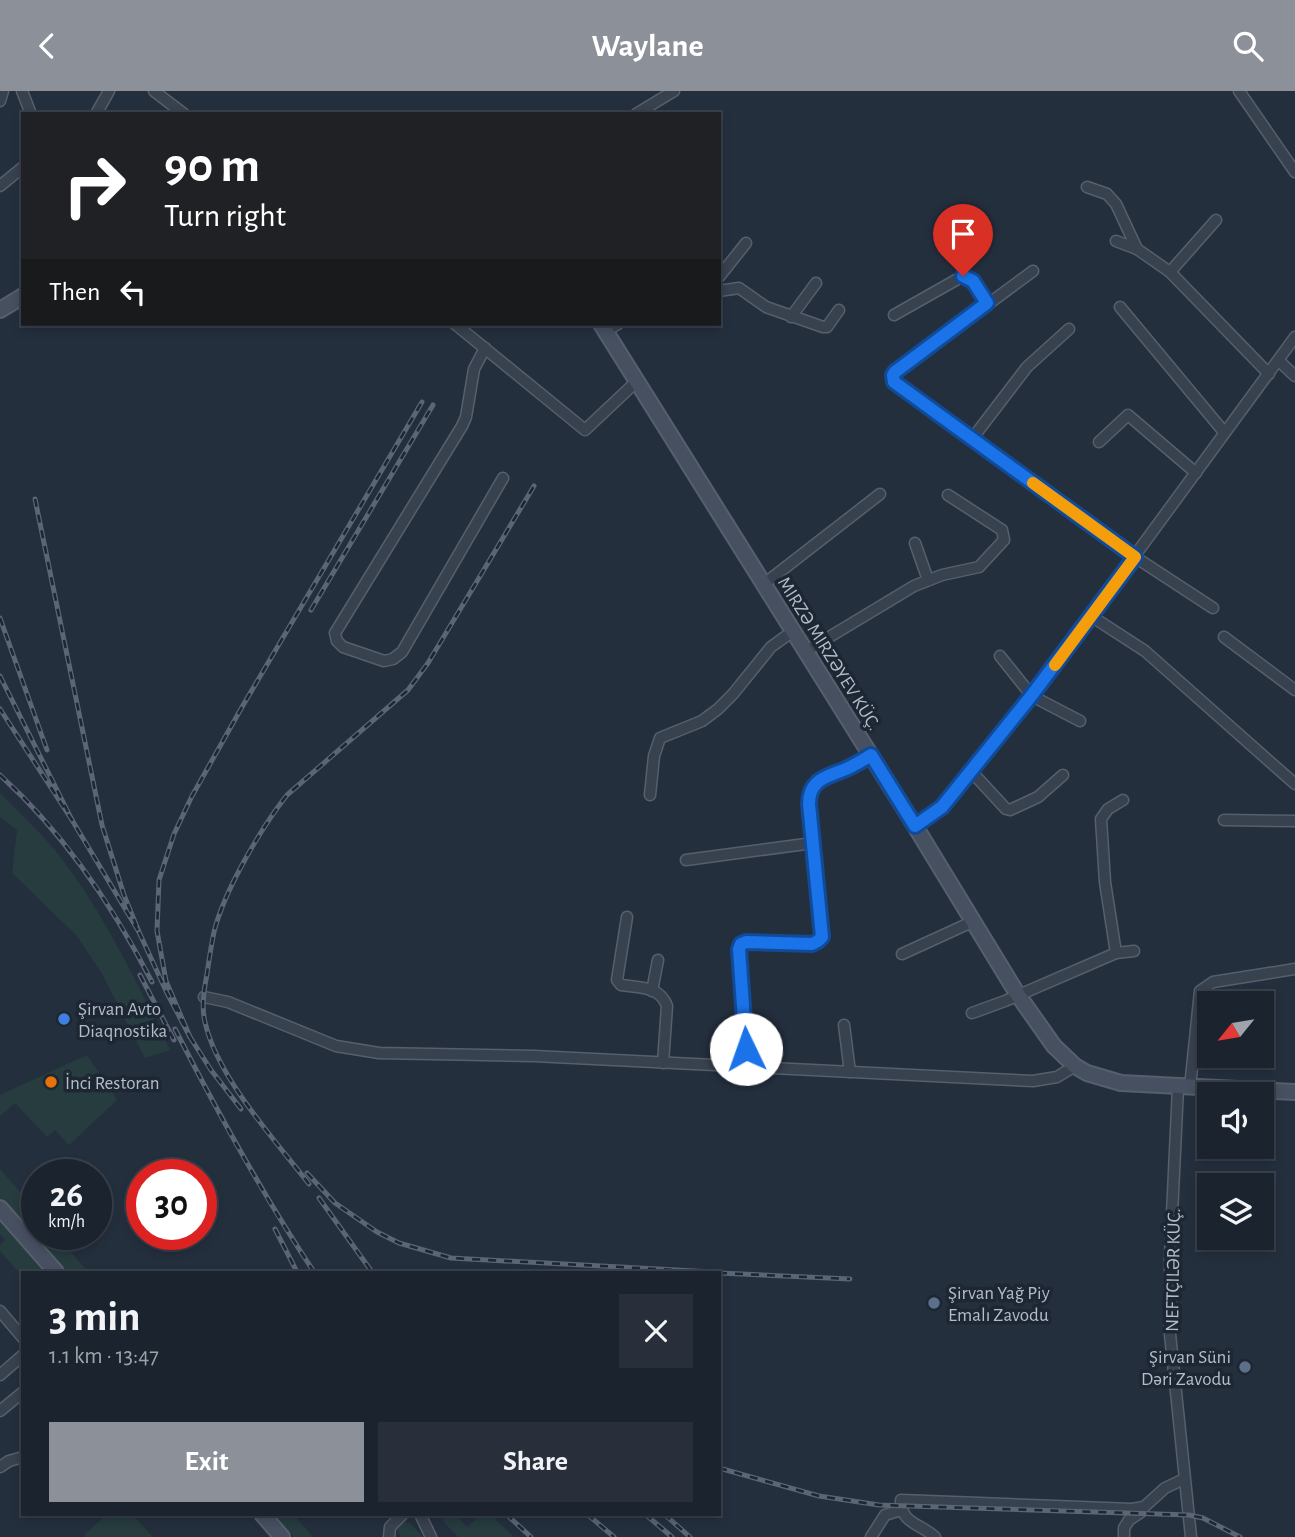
<!DOCTYPE html>
<meta charset="utf-8">
<style>
:root{--surface:#1b232e;--page:#282f3a;--text:#f1f3f6;--muted:#a0a4aa;--line:#39404a;--accent:#8c9099}
body{margin:0;font-family:"Alegreya Sans",sans-serif;background:var(--page);color:var(--text);height:100vh;display:flex;flex-direction:column;font-size:26px;white-space:nowrap}
*{box-sizing:border-box;margin:0}
p{font-size:23px;color:var(--muted)}
.icon{flex:none;width:38px;height:38px;fill:none;stroke:currentColor;stroke-width:2;stroke-linecap:round;stroke-linejoin:round}
.map{position:relative;flex:1;overflow:hidden}
.panel{position:absolute;left:21px;top:1180px;width:700px;height:245px;display:flex;flex-direction:column;background:var(--surface);border-radius:0px;box-shadow:0 4px 10px #0003,0 0 0 2px var(--line)}
.panel>*{flex:none}
.top-card{position:absolute;left:21px;top:21px;width:700px;height:214px;border-radius:0px;box-shadow:0 4px 10px #0003,0 0 0 2px var(--line);background:#202124;color:#fff;overflow:hidden}
.needle{width:46px;rotate:240deg}
.fabs{position:absolute;left:1197px;top:900px;display:grid;gap:14px}
.fabs a{display:grid;place-items:center;width:77px;height:77px;border-radius:0px;background:var(--surface);box-shadow:0 4px 10px #0003,0 0 0 2px var(--line);font-size:35px}
.speed{position:absolute;left:21px;top:1068px;display:flex;gap:14px;font-size:35px;font-weight:700;text-align:center}
.speed>*{display:grid;place-content:center;width:91px;height:91px;border-radius:50%;background:var(--surface);box-shadow:0 4px 10px #0003,0 0 0 2px var(--line);line-height:1}
.speed small{font-size:18px;font-weight:400}
.speed .limit{border:10px solid #d22;background:#fff;color:#111}
.pin{position:absolute;display:grid;place-items:center;width:60px;height:60px;color:#fff;margin:-72px -30px;border-radius:50% 50% 50% 0;rotate:-45deg;box-shadow:0 0 7px #0007}
.pin .icon{rotate:45deg}
.me{position:absolute;width:77px;margin:-38px;rotate:357deg;stroke-linejoin:round;filter:drop-shadow(0 0 5px #0008)}
.turn{display:flex;align-items:center;gap:24px;height:147px;padding:0 28px;font-size:32px}
.turn .icon{width:91px;height:91px;stroke-width:2.5}
.turn b{display:block;font-size:49px;line-height:60px}
.then{display:flex;align-items:center;height:66px;padding:0 28px;background:#0003;gap:14px;font-size:26px}
.round{display:grid;place-items:center;flex:none;width:74px;height:74px;border-radius:0px;background:var(--page)}
.head{display:flex;align-items:center;justify-content:space-between;height:119px;padding:0 28px}
h1{font-size:42px;font-weight:700;line-height:52px}
.button{display:flex;gap:14px;margin-top:auto;padding:14px 28px}
.button a{flex:1;height:80px;border-radius:0px;background:var(--accent);color:#fff;font-size:28px;font-weight:700;line-height:80px;text-align:center}
.button a+a{background:var(--page);color:var(--text)}
header{display:flex;justify-content:space-between;align-items:center;height:91px;padding:0 28px;background:var(--accent);color:#fff;font-size:32px;font-weight:700}
.map>svg:first-child{display:block}
.green{fill:#263c3f}
.lines{fill:none;stroke-linecap:round;stroke-linejoin:round}
.street-casing{stroke:#565f6c;stroke-width:13}
.secondary-casing{stroke:#565f6c;stroke-width:18}
.street{stroke:#38414e;stroke-width:10}
.secondary{stroke:#465061;stroke-width:14}
.rail-casing{stroke:#5a6575;stroke-width:5}
.rail{stroke:#1d2633;stroke-width:2.5;stroke-dasharray:8;stroke-linecap:butt}
.route-casing{stroke:#114b97;stroke-width:18}
.route{stroke:#1a73e8;stroke-width:12}
.slow{stroke:#f59e0b;stroke-width:12}
.shop-dot{fill:#3f7fe0;stroke:#1d2633;stroke-width:2.5}
.food-dot{fill:#e8710a;stroke:#1d2633;stroke-width:2.5}
.service-dot{fill:#5c6f8a;stroke:#1d2633;stroke-width:2.5}
.labels{text-anchor:middle;stroke-width:7;stroke-linejoin:round;paint-order:stroke}
.street-label{font-size:19px;fill:#b4bcc9;stroke:#1d2633}
.poi-label{font-size:19px;fill:#b4bcc9;stroke:#1d2633;text-anchor:start}
</style>
<header><svg class="icon" aria-label="back" viewBox="0 0 24 24"><path d="M15 5l-7 7 7 7"/></svg>Waylane<svg class="icon" aria-label="search" viewBox="0 0 24 24"><circle cx="10" cy="10" r="6"/><path d="M15 15l6 6"/></svg></header>
<div class="map">
<svg width="1295" height="1446" viewBox="0 0 1295 1446">
<rect width="100%" height="100%" fill="#242f3e"/>
<g class="green">
<path d="M0,702C20,722 41,742 59,764C105,824 137,892 170,959L145,967L101,881L76,844L12,782L17,739L0,726Z"/>
<polygon points="87,964 117,1009 69,1054 55,1039 47,1046 15,1012 0,1025 0,1004"/>
<polygon points="0,1078 37,1120 37,1134 30,1140 0,1108"/>
<polygon points="0,1129 46,1181 23,1181 23,1186 0,1160 0,1154 5,1149 0,1143"/>
<polygon points="61,1150 88,1181 66,1181 48,1161"/>
<polygon points="107,1423 132,1423 153,1446 86,1446 84,1444"/>
<polygon points="273,1423 293,1423 313,1446 294,1446"/>
<polygon points="449,1423 455,1423 467,1436 481,1423 490,1423 514,1446 458,1446 442,1429"/>
<polygon points="401,1430 410,1432 423,1446 401,1446 397,1438"/>
</g>
<g class="lines">
<defs>
<g id="street">
<polyline points="22,0 31,23"/>
<polyline points="154,0 184,23"/>
<polyline points="1239,0 1295,81"/>
<polyline points="0,10 3,0"/>
<polyline points="96,23 109,0"/>
<polyline points="636,23 674,0"/>
<polyline points="0,95 23,76"/>
<polyline points="1087,96 1107,103 1116,113 1137,158 1170,181 1269,283"/>
<polyline points="1116,150 1137,158"/>
<polyline points="1033,180 896,281 893,284 894,291 1135,466 1213,517"/>
<polyline points="1170,181 1216,129"/>
<polyline points="719,186 746,152"/>
<polyline points="719,200 739,197 766,216 823,236 827,236 839,219"/>
<polyline points="1120,216 1224,341"/>
<polyline points="894,224 963,185 973,190 987,213"/>
<polyline points="791,226 816,192"/>
<polyline points="455,233 585,339 637,290"/>
<polyline points="605,240 618,233"/>
<polyline points="485,257 474,278 466,326 462,335 335,542 337,550 343,556 384,570 393,568 402,561 503,387"/>
<polyline points="1279,270 1295,285"/>
<polyline points="972,348 1027,276 1069,238"/>
<polyline points="1099,351 1128,324 1196,382"/>
<polyline points="915,452 928,489"/>
<polyline points="764,493 880,403"/>
<polyline points="1091,525 1145,560 1295,693"/>
<polyline points="1224,546 1295,599"/>
<polyline points="806,560 914,495 942,484 979,476 1004,449 1002,439 948,404"/>
<polyline points="1000,565 1032,605 1080,630"/>
<polyline points="970,679 1006,718 1010,719 1038,706 1063,684"/>
<polyline points="650,704 654,665 660,647 702,630 718,618 733,603 771,556 793,540"/>
<polyline points="1224,729 1295,730"/>
<polyline points="915,735 942,716 1032,605 1295,246"/>
<polyline points="686,769 813,752"/>
<path d="M627,826L617,889L621,894C640,897 660,895 667,915L663,972"/>
<polyline points="1116,862 1134,860"/>
<polyline points="902,863 974,830"/>
<polyline points="652,900 658,869"/>
<polyline points="204,906 228,911 336,955 379,962 534,965 1033,990 1057,986 1075,975"/>
<polyline points="972,922 1005,910 1116,862 1105,791 1101,728 1108,718 1123,709"/>
<polyline points="844,934 850,981"/>
<path d="M746,976L739,857L745,851L812,853L818,850L822,846L809,704C810,702 813,694 814,693C819,686 859,671 871,664"/>
<polyline points="1178,996 1170,1166 1170,1243 1191,1446"/>
<polyline points="1190,996 1200,900 1213,891 1295,878"/>
<polyline points="0,1220 23,1247"/>
<polyline points="0,1284 23,1264"/>
<polyline points="0,1320 23,1301"/>
<polyline points="0,1376 9,1370 23,1366"/>
<polyline points="420,1423 431,1446"/>
<polyline points="389,1446 390,1436 403,1423"/>
<polyline points="871,1446 885,1424 901,1419"/>
<path d="M935,1446C921,1433 900,1432 901,1409L1132,1418L1144,1416"/>
<polyline points="1124,1446 1124,1437 1129,1429 1141,1421 1144,1416 1165,1397 1184,1388"/>
</g>
<g id="secondary">
<polyline points="0,219 23,205"/>
<polyline points="601,233 915,735 1018,904 1054,955 1075,975 1087,982 1121,992 1295,1001"/>
<polyline points="0,1117 56,1181"/>
<polyline points="262,1423 282,1446"/>
</g>
</defs>
<use href="#street" class="street-casing"/>
<use href="#secondary" class="secondary-casing"/>
<use href="#street" class="street"/>
<use href="#secondary" class="secondary"/>
<defs>
<g id="rail">
<polyline points="35,408 102,734 124,804 139,841 72,729"/>
<polyline points="311,519 433,314"/>
<polyline points="0,527 47,659"/>
<polyline points="0,585 72,729 0,618"/>
<path d="M0,684C64,742 113,815 152,891"/>
<polyline points="139,841 166,900 190,946 166,890 157,840 159,789 174,743 192,705 242,616 422,311"/>
<polyline points="140,884 174,949"/>
<path d="M175,938C218,1022 262,1103 314,1181"/>
<polyline points="190,946 211,979 241,1018"/>
<polyline points="307,1082 335,1112 377,1141 399,1152 451,1167 714,1181"/>
<path d="M309,1093C275,1049 217,986 205,931C201,916 204,898 207,883C209,869 211,855 214,841C224,800 261,737 287,704L408,599L428,572L534,395"/>
<polyline points="319,1107 372,1181"/>
<polyline points="275,1138 297,1181"/>
<polyline points="719,1182 850,1188"/>
<polyline points="719,1377 819,1405 879,1414 1189,1424 1203,1427 1240,1446"/>
<polyline points="506,1423 531,1446"/>
<polyline points="587,1423 614,1446"/>
<polyline points="645,1423 672,1446"/>
<polyline points="664,1423 690,1446"/>
</g>
</defs>
<use href="#rail" class="rail-casing"/>
<use href="#rail" class="rail"/>
</g>
<g class="lines">
<defs>
<path id="route" d="M746,958L739,858L741,853L746,851L812,853L818,850L822,846L809,713C809,688 827,686 846,678C855,674 863,669 871,664L915,735L942,716L1032,604L1135,466L894,291L893,284L895,281L987,212L973,190L963,185"/>
</defs>
<use href="#route" class="route-casing"/>
<use href="#route" class="route"/>
<polyline class="slow" points="1033,392 1135,466 1055,574"/>
</g>
<circle class="shop-dot" cx="64" cy="928" r="7"/>
<circle class="food-dot" cx="51" cy="991" r="7"/>
<g class="service-dot">
<circle cx="934" cy="1212" r="7"/>
<circle cx="1245" cy="1276" r="7"/>
</g>
<g class="labels">
<g class="street-label">
<text transform="translate(830 562) rotate(58)" y="7">MIRZƏ MIRZƏYEV KÜÇ.</text>
<text transform="translate(1172 1179) rotate(-89)" y="7">NEFTÇILƏR KÜÇ.</text>
</g>
<g class="poi-label">
<text x="78" y="924">Şirvan Avto<tspan x="78" dy="22">Diaqnostika</tspan></text>
<text x="65" y="998">İnci Restoran</text>
<text x="948" y="1208">Şirvan Yağ Piy<tspan x="948" dy="22">Emalı Zavodu</tspan></text>
<text x="1231" y="1272" text-anchor="end">Şirvan Süni<tspan x="1231" dy="22">Dəri Zavodu</tspan></text>
</g>
</g>
</svg>
<div class="fabs">
<a><svg class="needle" viewBox="-14 -14 28 28"><path d="M0-13l5 13h-10z" fill="#e53935"/><path d="M0 13l5-13h-10z" fill="#a0a4aa"/></svg></a>
<a><svg class="icon" aria-label="sound" viewBox="0 0 24 24"><path d="M4 9h4l5-4v14l-5-4H4zM17 9q2 3 0 6"/></svg></a>
<a><svg class="icon" aria-label="layers" viewBox="0 0 24 24"><path d="M12 4l9 5-9 5-9-5zM3 14l9 5 9-5"/></svg></a>
</div>
<div class="speed"><div>26<small>km/h</small></div><div class="limit">30</div></div>
<div class="pin" style="left:963px;top:185px;background:#d93025"><svg class="icon" aria-label="arrive" viewBox="0 0 24 24"><path d="M6 21V4h12l-3 4 3 4H6"/></svg></div>
<svg class="me" style="left:746px;top:958px" viewBox="-20 -20 40 40"><circle r="19" fill="#fff"/><path d="M0-13L10 11 0 6-10 11z" fill="#1a73e8"/></svg>
<div class="top-card">
<div class="turn"><svg class="icon" aria-label="right" viewBox="0 0 24 24"><path d="M7 20v-9h11M14 6l5 5-5 5"/></svg><div><b>90 m</b>Turn right</div></div>
<div class="then">Then<svg class="icon" aria-label="left" viewBox="0 0 24 24"><path d="M17 20v-9H6M10 6l-5 5 5 5"/></svg></div>
</div>
<section class="panel">
<div class="head"><div><h1>3 min</h1><p>1.1 km · 13:47</p></div><a class="round"><svg class="icon" aria-label="close" viewBox="0 0 24 24"><path d="M6 6l12 12M18 6L6 18"/></svg></a></div>
<div class="button"><a>Exit</a><a>Share</a></div>
</section>
</div>
